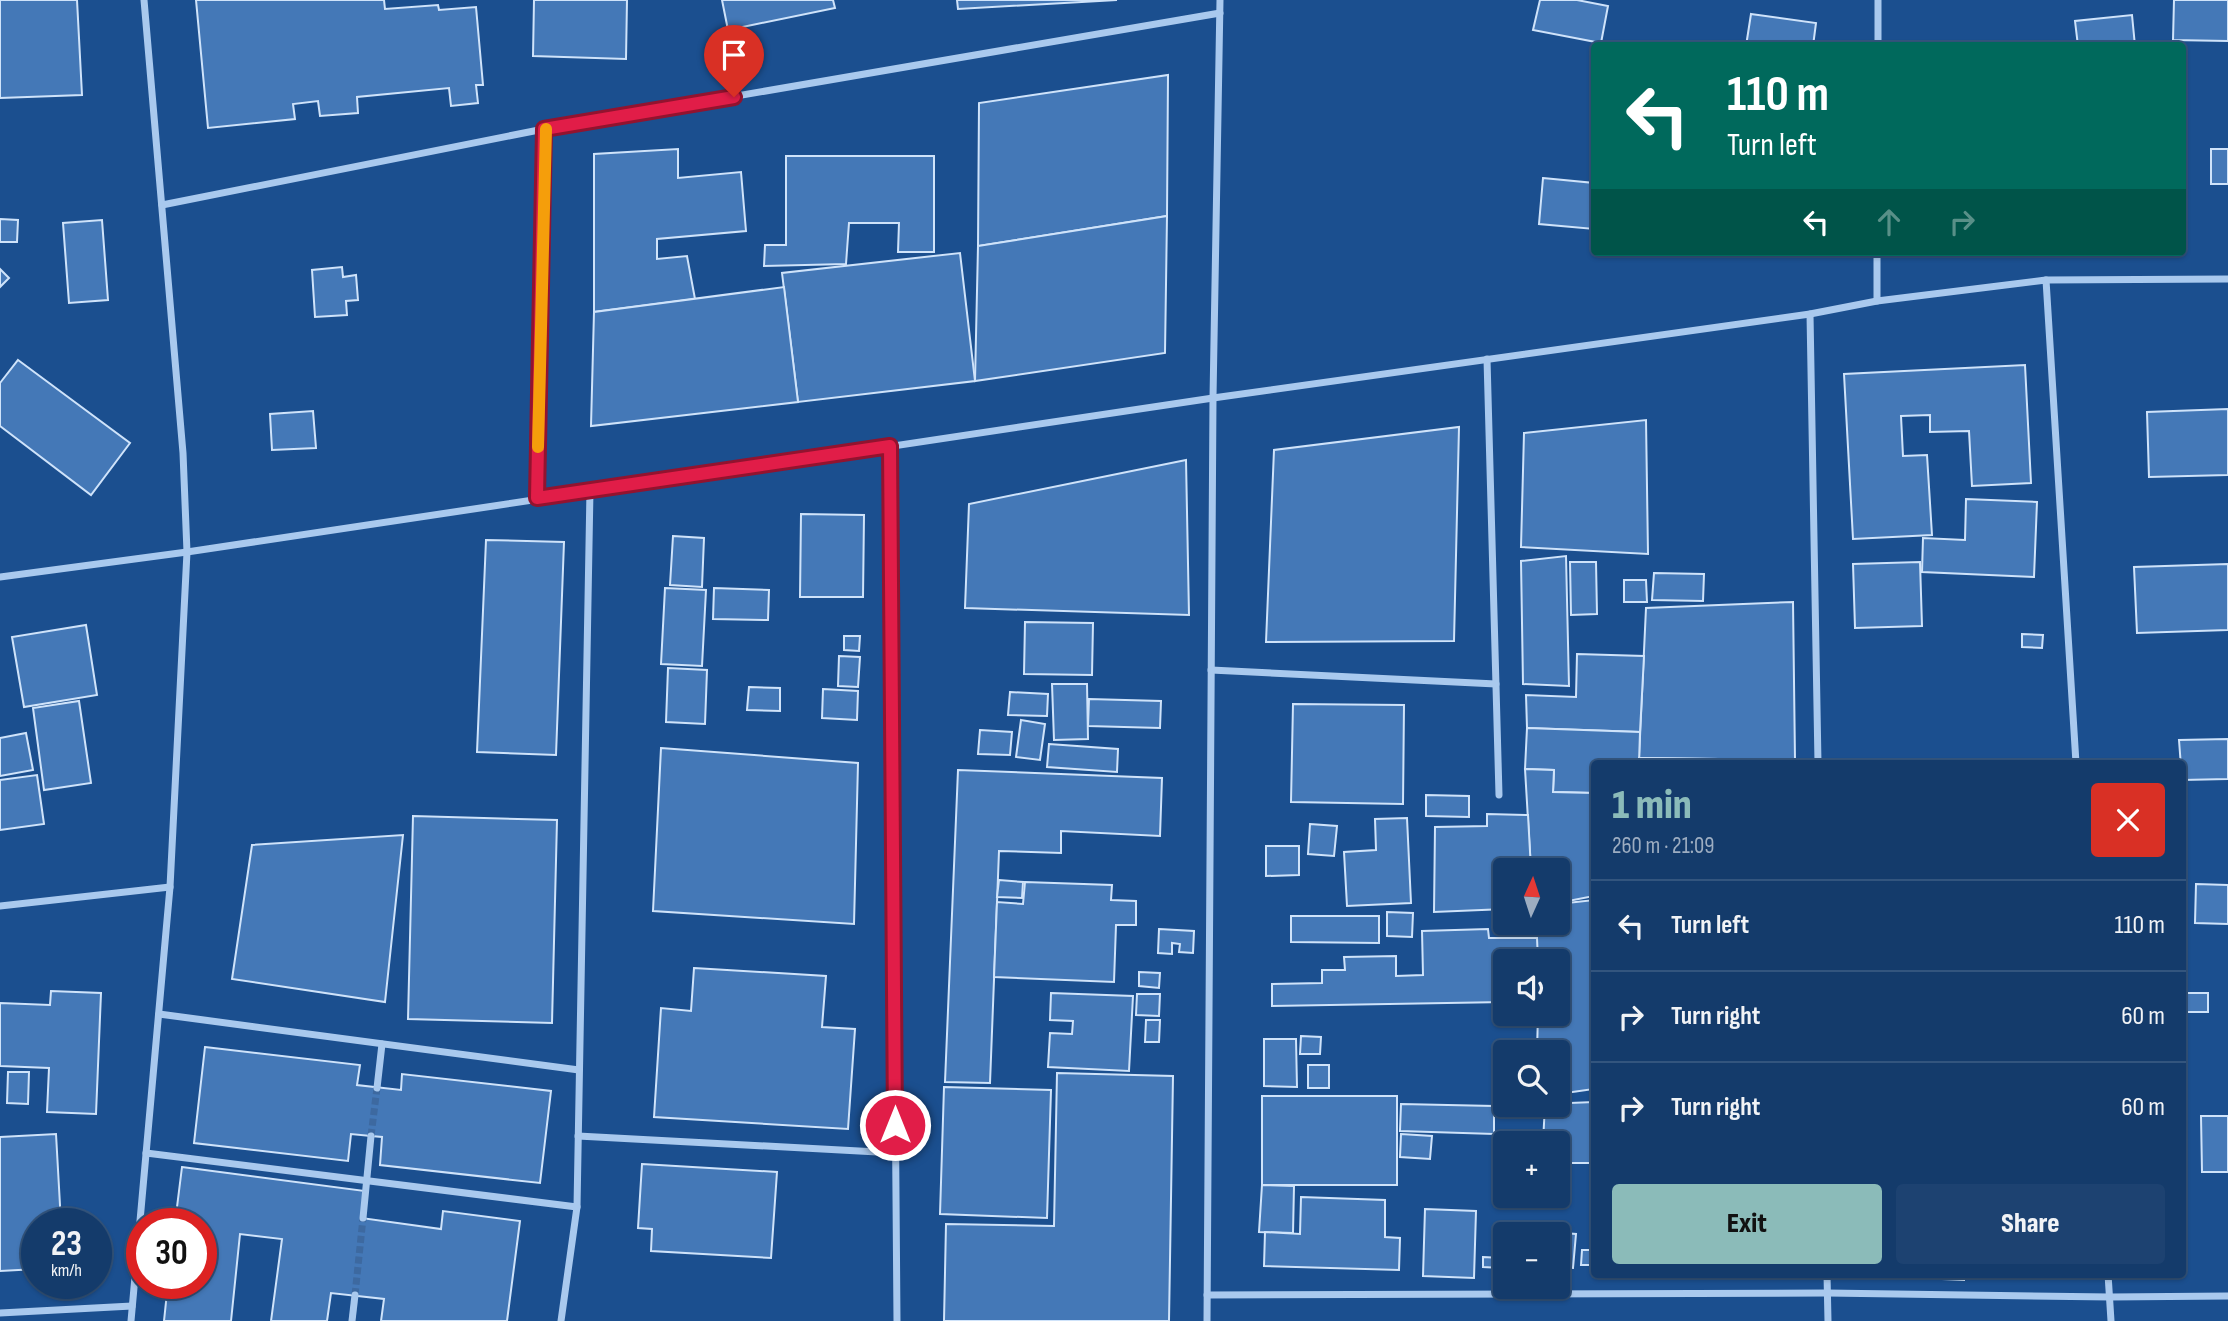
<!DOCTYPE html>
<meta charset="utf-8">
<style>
:root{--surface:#143b6b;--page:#1d4271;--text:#f1f3f6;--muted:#9dadc1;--line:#33557e;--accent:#8bbbb9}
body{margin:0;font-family:"Sofia Sans Condensed",sans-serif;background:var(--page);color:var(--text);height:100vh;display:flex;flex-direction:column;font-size:26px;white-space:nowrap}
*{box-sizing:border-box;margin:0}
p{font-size:23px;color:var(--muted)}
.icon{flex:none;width:38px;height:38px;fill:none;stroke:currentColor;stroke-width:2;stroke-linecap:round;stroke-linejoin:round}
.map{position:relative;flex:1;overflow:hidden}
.sheet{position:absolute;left:1591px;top:760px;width:595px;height:518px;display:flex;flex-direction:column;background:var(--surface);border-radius:7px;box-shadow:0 2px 5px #0004,0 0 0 2px var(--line)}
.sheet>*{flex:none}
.hud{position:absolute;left:1591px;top:42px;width:595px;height:214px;border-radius:7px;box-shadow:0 2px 5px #0004,0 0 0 2px var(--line);background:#00695c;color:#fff;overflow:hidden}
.needle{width:46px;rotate:3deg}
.fabs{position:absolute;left:1493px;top:858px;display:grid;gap:14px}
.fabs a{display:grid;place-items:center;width:77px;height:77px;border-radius:7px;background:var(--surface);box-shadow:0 2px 5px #0004,0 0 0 2px var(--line);font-size:35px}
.speed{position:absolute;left:21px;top:1208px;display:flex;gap:14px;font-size:35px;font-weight:700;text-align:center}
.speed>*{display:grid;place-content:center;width:91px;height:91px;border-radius:50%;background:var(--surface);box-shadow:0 2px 5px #0004,0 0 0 2px var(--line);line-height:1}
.speed small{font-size:18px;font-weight:400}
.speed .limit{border:10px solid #d22;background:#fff;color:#111}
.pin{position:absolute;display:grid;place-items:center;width:60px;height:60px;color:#fff;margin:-72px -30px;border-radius:50% 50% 50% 0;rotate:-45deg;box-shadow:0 0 7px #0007}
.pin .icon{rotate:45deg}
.me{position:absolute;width:77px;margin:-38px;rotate:0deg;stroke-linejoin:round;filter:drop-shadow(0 0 5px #0008)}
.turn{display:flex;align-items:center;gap:24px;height:147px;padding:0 21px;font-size:32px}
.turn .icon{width:91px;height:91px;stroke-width:2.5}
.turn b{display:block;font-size:49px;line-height:60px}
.lanes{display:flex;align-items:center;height:66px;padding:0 21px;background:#0003;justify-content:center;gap:35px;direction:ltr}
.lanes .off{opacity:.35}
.round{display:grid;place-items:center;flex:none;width:74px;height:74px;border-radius:7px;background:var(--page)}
.headline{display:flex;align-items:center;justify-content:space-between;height:119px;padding:0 21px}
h1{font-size:42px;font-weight:800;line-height:52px;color:var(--accent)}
.action{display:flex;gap:14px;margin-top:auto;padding:14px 21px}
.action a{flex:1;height:80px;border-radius:7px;background:var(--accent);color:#111;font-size:28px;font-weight:800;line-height:80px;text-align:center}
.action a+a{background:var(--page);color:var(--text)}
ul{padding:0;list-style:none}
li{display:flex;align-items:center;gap:21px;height:91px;padding:0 21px;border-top:2px solid var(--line)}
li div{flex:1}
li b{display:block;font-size:26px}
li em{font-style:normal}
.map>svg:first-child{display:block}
.building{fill:#4478b7;stroke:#cfe3fa;stroke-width:2}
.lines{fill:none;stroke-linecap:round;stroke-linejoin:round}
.street-tunnel{stroke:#3d69a0;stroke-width:7;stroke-dasharray:7 3.5;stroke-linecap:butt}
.street{stroke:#a9c9ee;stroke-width:7}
.route-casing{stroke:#92132f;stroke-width:18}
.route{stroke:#e11d48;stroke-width:12}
.slow{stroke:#f59e0b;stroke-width:12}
</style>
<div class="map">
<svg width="2228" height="1321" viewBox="0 0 2228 1321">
<rect width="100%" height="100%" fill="#1b4f8f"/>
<g class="building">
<polygon points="0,0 77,0 82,95 0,98"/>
<polygon points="196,0 384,0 385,9 438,5 439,10 476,7 483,85 476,85 478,103 451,106 449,88 357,97 358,113 320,116 318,101 293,104 295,119 208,128"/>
<polygon points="534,0 627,0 626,59 533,56"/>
<polygon points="722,0 833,0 835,8 728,30"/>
<polygon points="957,0 1117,0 958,9"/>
<polygon points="1540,0 1577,0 1608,6 1601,43 1533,30"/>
<polygon points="2174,0 2228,0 2228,41 2173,40"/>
<polygon points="1751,14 1816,23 1813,46 1746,46"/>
<polygon points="2132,15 2135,46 2078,46 2075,21"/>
<polygon points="1168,75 1167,216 978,246 979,103"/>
<polygon points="678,149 678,178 741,172 746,231 657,239 657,259 687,256 695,299 594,312 594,154"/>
<rect x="2211" y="149" width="17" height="35"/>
<polygon points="786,156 934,156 934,252 898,252 899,223 849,223 846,264 764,266 765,245 786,245"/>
<polygon points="1543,178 1594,183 1594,229 1539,224"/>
<polygon points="1167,216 1165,353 975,381 978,246"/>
<polygon points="0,219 18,220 17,242 0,242"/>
<polygon points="102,220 108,300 69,303 63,223"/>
<polygon points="960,253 975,381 798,402 782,273"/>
<polygon points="342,267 343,277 356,275 358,300 346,301 347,315 315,317 312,270"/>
<polygon points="0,269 9,278 0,287"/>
<polygon points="784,287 798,402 591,426 594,312"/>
<polygon points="18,360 130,443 91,495 0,426 0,383"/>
<polygon points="2025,365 2031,483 1972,486 1969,431 1930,432 1930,415 1901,416 1903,456 1927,455 1932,535 1853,539 1844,374"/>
<polygon points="2228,409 2228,475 2149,477 2147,412"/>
<polygon points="313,411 316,448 272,450 270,414"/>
<polygon points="1646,420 1648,554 1521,547 1524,433"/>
<polygon points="1459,427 1454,641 1266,642 1274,450"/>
<polygon points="1186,460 1189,615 965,608 969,504"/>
<polygon points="1966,499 2037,502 2034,577 1922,572 1923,538 1965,540"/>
<polygon points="801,514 864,515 863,597 800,597"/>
<polygon points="673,536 704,538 702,587 670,585"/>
<polygon points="486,540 564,542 556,755 477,752"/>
<polygon points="1566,556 1569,686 1523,684 1521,561"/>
<polygon points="1570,562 1596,562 1597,614 1571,615"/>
<polygon points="1920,562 1922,626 1855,628 1853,564"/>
<polygon points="2228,564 2228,630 2137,633 2134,567"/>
<polygon points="1654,573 1704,574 1703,601 1652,600"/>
<polygon points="1624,580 1646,580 1647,602 1624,602"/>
<polygon points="665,588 706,590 702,666 661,664"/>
<polygon points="714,588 769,590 768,620 713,619"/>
<polygon points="1793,602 1795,760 1639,758 1646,608"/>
<polygon points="1025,622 1093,623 1092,675 1024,674"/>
<polygon points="86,625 97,695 24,707 12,637"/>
<polygon points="2022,634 2043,635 2042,648 2022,647"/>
<polygon points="844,636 860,636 859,651 844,650"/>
<polygon points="1577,654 1644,656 1640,732 1527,728 1526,695 1576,697"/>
<polygon points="839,656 860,657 858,687 838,686"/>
<polygon points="668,668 707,670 705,724 666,722"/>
<polygon points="1052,684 1087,684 1088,739 1054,740"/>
<polygon points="749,687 780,688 780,711 747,710"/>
<polygon points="823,689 858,691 857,720 822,718"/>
<polygon points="1010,692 1048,694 1047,716 1008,715"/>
<polygon points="1089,699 1161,701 1160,728 1088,726"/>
<polygon points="79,701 91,783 44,790 33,708"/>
<polygon points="1293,704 1404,705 1403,804 1291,802"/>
<polygon points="1021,720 1045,724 1040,760 1016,757"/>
<polygon points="1527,728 1640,732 1639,763 1594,763 1594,793 1553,792 1554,770 1525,769"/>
<polygon points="980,730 1012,732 1010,755 978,754"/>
<polygon points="26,733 33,770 0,776 0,738"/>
<polygon points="2228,739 2228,779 2182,780 2179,740"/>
<polygon points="1049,744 1118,749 1117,772 1047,767"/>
<polygon points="661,748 858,763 854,924 653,911"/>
<polygon points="1639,758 1795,760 1795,763 1639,763"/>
<polygon points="1525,769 1554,770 1553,792 1594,793 1594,896 1558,903 1558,870 1531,870"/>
<polygon points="958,770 1162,778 1160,836 1061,831 1061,853 999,851 990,1083 945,1082"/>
<polygon points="37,775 44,824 0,830 0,780"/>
<polygon points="1426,795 1469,796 1469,817 1426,816"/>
<polygon points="1487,814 1528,815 1531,870 1505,870 1505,909 1434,912 1435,827 1487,826"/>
<polygon points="413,816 557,820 552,1023 408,1019"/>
<polygon points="1407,818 1411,903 1347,906 1344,852 1376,850 1375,819"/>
<polygon points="1310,824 1337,826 1334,856 1308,854"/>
<polygon points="403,835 385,1002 232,979 252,845"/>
<polygon points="1266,846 1299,846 1299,875 1266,876"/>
<polygon points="999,880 1023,882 1022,898 997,897"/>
<polygon points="1025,882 1112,885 1111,900 1136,901 1136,925 1116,925 1114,982 994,977 997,902 1023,904"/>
<polygon points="2196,884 2228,885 2228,924 2195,923"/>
<polygon points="1594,900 1594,1089 1558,1094 1558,1052 1537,1052 1538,1013 1558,1013 1558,961 1538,961 1535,922 1558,922 1558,904"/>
<polygon points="1387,912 1413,913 1412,937 1387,936"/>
<polygon points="1291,916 1379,916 1379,943 1291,942"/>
<polygon points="1159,929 1194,931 1193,953 1179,952 1180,944 1172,943 1172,954 1158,953"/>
<polygon points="1488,929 1489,938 1537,938 1538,961 1505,961 1505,1002 1272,1006 1272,984 1322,983 1322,970 1345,970 1344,957 1396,956 1396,976 1423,975 1422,931"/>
<polygon points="694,968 826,976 822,1027 855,1029 848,1129 654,1117 661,1008 691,1011"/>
<polygon points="1139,972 1160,973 1159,988 1139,986"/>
<polygon points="51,991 101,993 96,1114 47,1112 49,1068 0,1066 0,1003 50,1005"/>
<polygon points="1051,993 1133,996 1129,1071 1048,1067 1050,1033 1072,1034 1073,1021 1050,1020"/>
<rect x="2182" y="993" width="26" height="19"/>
<polygon points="1137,994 1160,994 1159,1016 1136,1015"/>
<polygon points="1146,1020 1160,1020 1159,1042 1145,1042"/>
<polygon points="1301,1036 1321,1037 1320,1054 1300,1054"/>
<polygon points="1264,1039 1296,1039 1297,1087 1264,1086"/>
<polygon points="205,1047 360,1065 357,1085 401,1090 402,1074 551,1091 540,1183 380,1165 382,1137 371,1136 351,1134 348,1161 194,1143"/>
<rect x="1308" y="1065" width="21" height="23"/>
<polygon points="8,1072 29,1072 28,1104 7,1103"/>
<polygon points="1057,1073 1173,1076 1169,1321 944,1321 946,1224 1054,1226"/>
<polygon points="944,1087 1051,1090 1047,1218 940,1214"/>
<rect x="1262" y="1096" width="135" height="89"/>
<polygon points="1594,1102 1594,1163 1558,1163 1558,1143 1543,1143 1545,1104"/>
<polygon points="1401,1104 1494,1106 1494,1134 1400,1131"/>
<polygon points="2201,1116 2228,1116 2228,1172 2202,1172"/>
<polygon points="56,1134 61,1223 37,1223 37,1269 0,1271 0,1137"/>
<polygon points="1401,1134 1432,1136 1430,1159 1400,1157"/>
<polygon points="1514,1137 1543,1139 1543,1143 1513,1143"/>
<polygon points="642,1164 777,1172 771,1258 651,1251 652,1229 638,1228"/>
<polygon points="182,1167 365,1191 361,1218 441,1229 443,1211 520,1221 507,1321 381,1321 384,1299 331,1293 327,1321 271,1321 282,1239 240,1234 231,1321 164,1321 168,1283 201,1283 201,1223 175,1223"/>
<polygon points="1262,1185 1294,1186 1293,1233 1259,1232"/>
<polygon points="1301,1197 1385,1200 1385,1237 1400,1238 1399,1270 1264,1266 1265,1232 1300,1234"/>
<polygon points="1425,1209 1476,1211 1474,1278 1423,1276"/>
<polygon points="1514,1228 1535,1229 1534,1234 1514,1234"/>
<polygon points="1550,1232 1576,1234 1573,1268 1558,1267 1558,1234 1550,1234"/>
<polygon points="1582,1250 1594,1250 1594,1265 1581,1265"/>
<polygon points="1483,1257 1501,1258 1501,1268 1483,1267"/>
<polygon points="1755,1274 1807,1274 1807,1277 1755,1276"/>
<polygon points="1873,1274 1964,1274 1964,1280 1873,1276"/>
</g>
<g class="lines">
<g class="street-tunnel">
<polyline points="371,1136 377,1088"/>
<polyline points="355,1295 363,1218"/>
</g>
<g class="street">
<polyline points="1878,46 1878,0"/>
<polyline points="162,205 544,129 1220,13"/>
<polyline points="2046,280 2076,763"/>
<polyline points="1877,301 1877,252"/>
<polyline points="1810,314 1818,763"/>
<polyline points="1487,359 1499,795"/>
<polyline points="890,446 897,1321"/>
<polyline points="537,498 544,129"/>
<polyline points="0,577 187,552 1213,398 1810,314 1877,301 2046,280 2228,279"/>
<polyline points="1211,670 1496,684"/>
<polyline points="0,906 170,887"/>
<polyline points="159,1014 579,1070"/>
<polyline points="377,1088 382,1044"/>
<polyline points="578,1136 896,1153"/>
<polyline points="146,1153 577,1207"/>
<polyline points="363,1218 371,1136"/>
<polyline points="1827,1274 1828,1321"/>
<polyline points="2108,1274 2111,1321"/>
<polyline points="1207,1295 1827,1293 2110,1297 2228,1296"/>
<polyline points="0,1313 132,1306"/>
<polyline points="131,1321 170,887 187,552 183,453 144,0"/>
<polyline points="352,1321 355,1295"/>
<polyline points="561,1321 577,1207 590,490"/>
<polyline points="1207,1321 1213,398 1220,0"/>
</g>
</g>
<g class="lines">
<defs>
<polyline id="route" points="734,97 544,129 537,498 890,446 895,1125"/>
</defs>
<use href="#route" class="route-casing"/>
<use href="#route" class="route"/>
<polyline class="slow" points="538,447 546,129"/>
</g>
</svg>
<div class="fabs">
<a><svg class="needle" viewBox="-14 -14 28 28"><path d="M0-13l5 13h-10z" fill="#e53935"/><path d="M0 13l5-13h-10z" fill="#9dadc1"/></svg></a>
<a><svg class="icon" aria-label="sound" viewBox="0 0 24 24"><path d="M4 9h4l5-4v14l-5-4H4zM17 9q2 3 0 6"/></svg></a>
<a><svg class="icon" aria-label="search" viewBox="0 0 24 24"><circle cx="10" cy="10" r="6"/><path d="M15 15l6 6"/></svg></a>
<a>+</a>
<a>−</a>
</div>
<div class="speed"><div>23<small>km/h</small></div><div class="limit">30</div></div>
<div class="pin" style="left:734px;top:97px;background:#d93025"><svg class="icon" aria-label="arrive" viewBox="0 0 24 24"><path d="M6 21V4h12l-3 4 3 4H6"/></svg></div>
<svg class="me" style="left:895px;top:1125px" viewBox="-20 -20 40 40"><circle r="17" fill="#e11d48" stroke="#fff" stroke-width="3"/><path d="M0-11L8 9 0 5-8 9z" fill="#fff"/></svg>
<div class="hud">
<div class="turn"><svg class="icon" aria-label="left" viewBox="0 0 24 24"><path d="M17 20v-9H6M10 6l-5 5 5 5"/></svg><div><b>110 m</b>Turn left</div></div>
<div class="lanes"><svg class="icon" aria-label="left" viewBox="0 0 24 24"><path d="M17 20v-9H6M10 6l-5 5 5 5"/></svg><svg class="icon off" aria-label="ahead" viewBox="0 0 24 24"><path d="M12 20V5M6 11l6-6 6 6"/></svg><svg class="icon off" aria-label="right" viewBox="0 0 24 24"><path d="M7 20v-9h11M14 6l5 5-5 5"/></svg></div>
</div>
<section class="sheet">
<div class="headline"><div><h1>1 min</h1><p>260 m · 21:09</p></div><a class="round" style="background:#d93025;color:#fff"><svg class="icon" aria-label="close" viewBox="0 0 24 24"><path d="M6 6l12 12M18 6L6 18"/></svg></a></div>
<ul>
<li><svg class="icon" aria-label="left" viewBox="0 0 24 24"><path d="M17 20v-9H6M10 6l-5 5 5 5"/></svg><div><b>Turn left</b></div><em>110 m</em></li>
<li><svg class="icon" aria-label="right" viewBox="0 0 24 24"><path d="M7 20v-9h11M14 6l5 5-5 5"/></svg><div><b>Turn right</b></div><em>60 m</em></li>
<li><svg class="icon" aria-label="right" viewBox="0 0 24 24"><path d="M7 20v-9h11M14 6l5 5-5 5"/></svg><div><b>Turn right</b></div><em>60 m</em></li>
</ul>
<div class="action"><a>Exit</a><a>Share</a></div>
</section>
</div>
